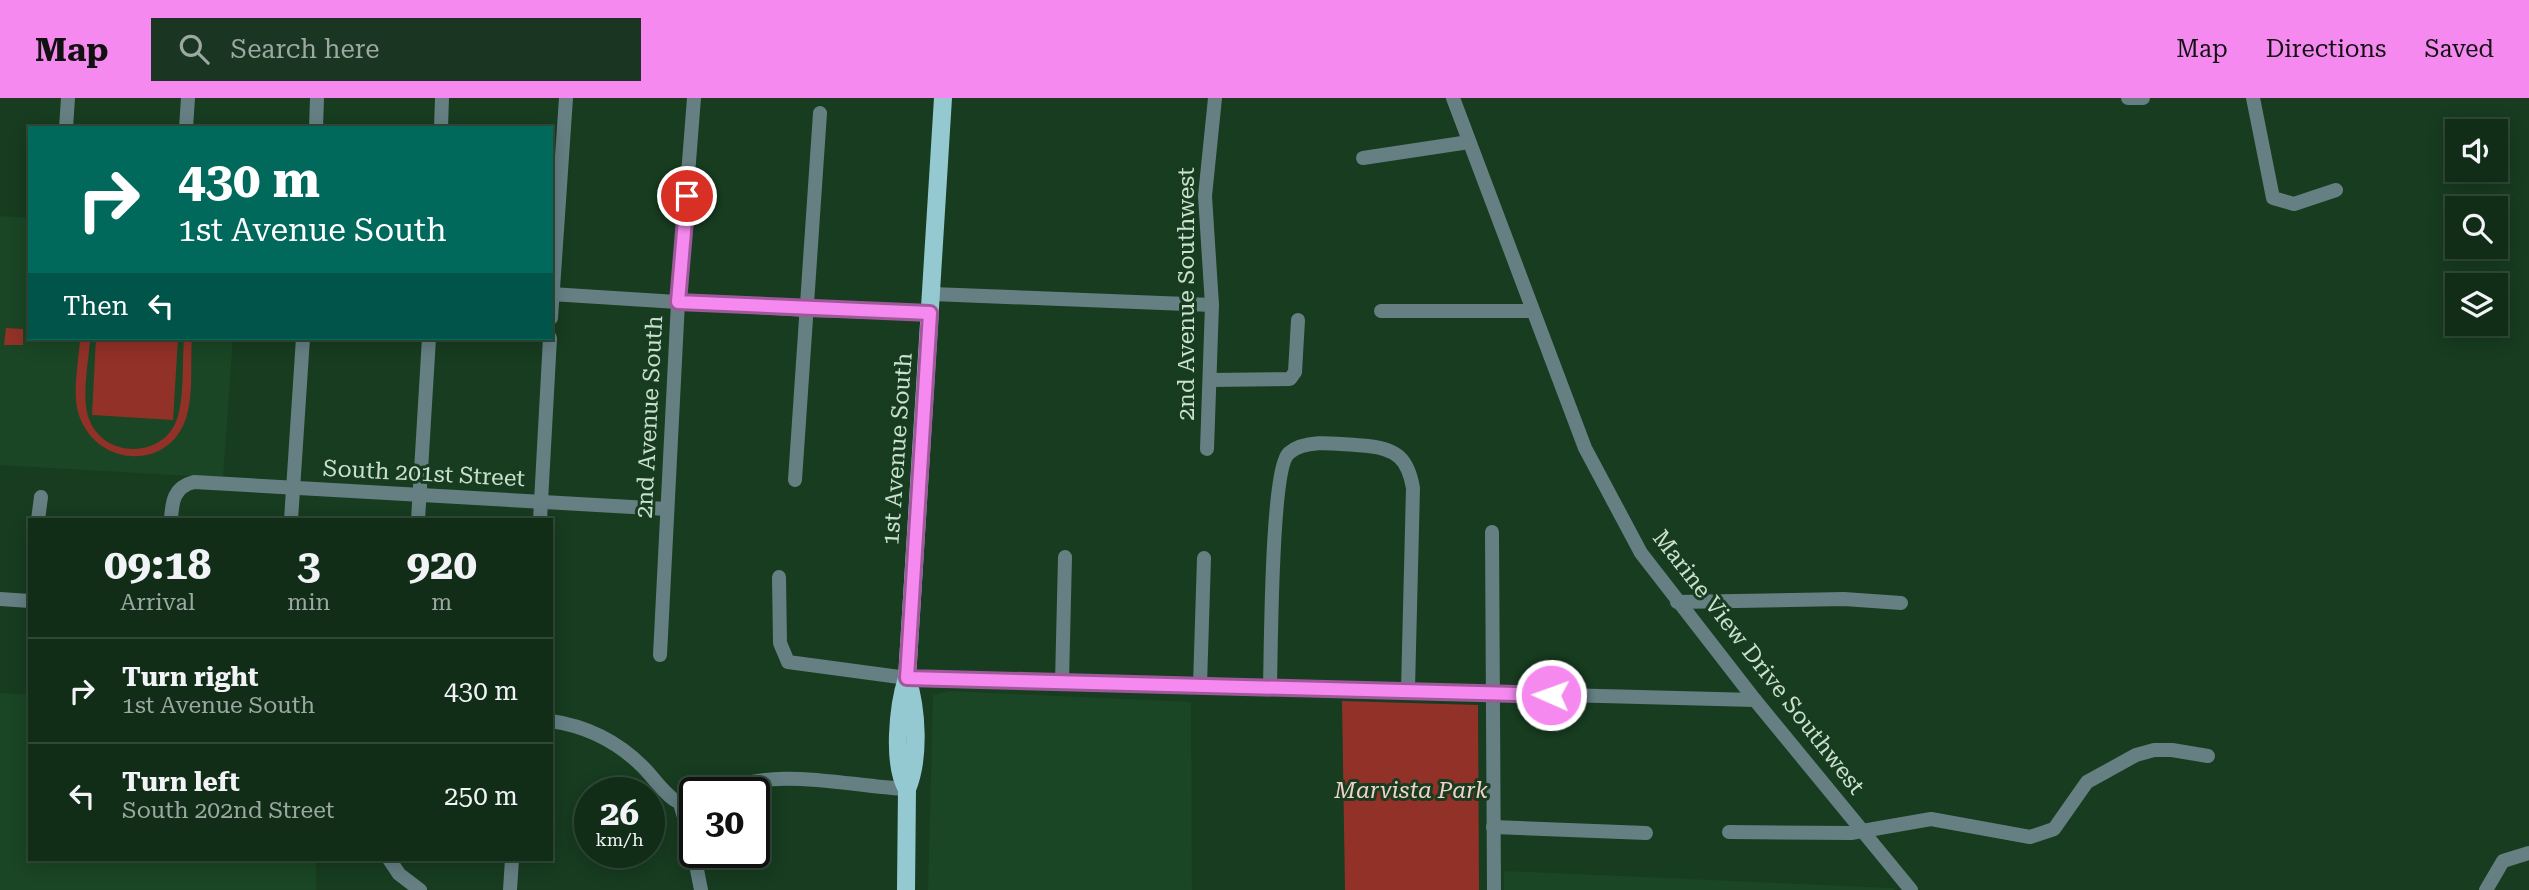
<!DOCTYPE html>
<style>
:root{--surface:#112d18;--page:#1a3521;--text:#f1f3f6;--muted:#9ca8a2;--line:#304937;--accent:#f589ef}
body{margin:0;font-family:"Roboto Serif",serif;background:var(--page);color:var(--text);height:100vh;display:flex;flex-direction:column;font-size:26px;white-space:nowrap}
*{box-sizing:border-box;margin:0}
p{font-size:23px;color:var(--muted)}
.icon{flex:none;width:38px;height:38px;fill:none;stroke:currentColor;stroke-width:2;stroke-linecap:round;stroke-linejoin:round}
.map{position:relative;flex:1;overflow:hidden}
.sheet{position:absolute;left:28px;top:420px;width:525px;height:343px;display:flex;flex-direction:column;background:var(--surface);border-radius:0px;box-shadow:0 4px 18px #0003,0 0 0 2px var(--line)}
.sheet>*{flex:none}
.hud{position:absolute;left:28px;top:28px;width:525px;height:214px;border-radius:0px;box-shadow:0 4px 18px #0003,0 0 0 2px var(--line);background:#00695c;color:#fff;overflow:hidden}
.controls{position:absolute;left:2445px;top:21px;display:grid;gap:14px}
.controls a{display:grid;place-items:center;width:63px;height:63px;border-radius:0px;background:var(--surface);box-shadow:0 4px 18px #0003,0 0 0 2px var(--line);font-size:35px}
.speed{position:absolute;left:574px;top:679px;display:flex;gap:14px;font-size:35px;font-weight:700;text-align:center}
.speed>*{display:grid;place-content:center;width:91px;height:91px;border-radius:50%;background:var(--surface);box-shadow:0 4px 18px #0003,0 0 0 2px var(--line);line-height:1}
.speed small{font-size:18px;font-weight:400}
.speed .limit{border:4px solid #111;border-radius:10px;background:#fff;color:#111}
.pin{position:absolute;display:grid;place-items:center;width:60px;height:60px;color:#fff;margin:-30px;border:4px solid #fff;border-radius:50%;box-shadow:0 2px 7px #0007}
.me{position:absolute;width:77px;margin:-38px;rotate:272deg;stroke-linejoin:round;filter:drop-shadow(0 0 5px #0008)}
.turn{display:flex;align-items:center;gap:24px;height:147px;padding:0 35px;font-size:32px}
.turn .icon{width:91px;height:91px;stroke-width:2.5}
.turn b{display:block;font-size:49px;line-height:60px}
.then{display:flex;align-items:center;height:66px;padding:0 35px;background:#0003;gap:14px;font-size:26px}
.eta{display:flex;justify-content:space-evenly;align-items:center;height:119px;text-align:center}
.eta b{font-size:42px;font-weight:700;line-height:49px}
ul{padding:0;list-style:none}
li{display:flex;align-items:center;gap:21px;height:105px;padding:0 35px;border-top:2px solid var(--line)}
li div{flex:1}
li b{display:block;font-size:26px}
li em{font-style:normal}
header{display:flex;align-items:center;gap:42px;box-sizing:border-box;height:98px;padding:0 35px;background:var(--accent);color:#111}
header strong{font-size:33px}
nav{display:flex;gap:38px;margin-inline-start:auto;font-size:24px}
.search{width:490px;height:63px;background:var(--page);display:flex;align-items:center;gap:18px;box-sizing:border-box;padding:0 24px;border-radius:0px;color:var(--muted);font-size:26px}
.map>svg:first-child{display:block}
.built{fill:#1a4625}
.green{fill:#923128}
.lines{fill:none;stroke-linecap:round;stroke-linejoin:round}
.minor{stroke:#657f83;stroke-width:14}
.major{stroke:#95c9d2;stroke-width:18}
.route-casing{stroke:#9f599b;stroke-width:18}
.route{stroke:#f589ef;stroke-width:12}
.labels{text-anchor:middle;stroke-width:6;stroke-linejoin:round;paint-order:stroke}
.street-label{font-size:23px;fill:#cbe0ce;stroke:#173c20}
.park-label{font-size:23px;font-style:italic;fill:#f3d1cb;stroke:#173c20}
</style>
<header>
<strong>Map</strong>
<div class="search"><svg class="icon" aria-label="search" viewBox="0 0 24 24"><circle cx="10" cy="10" r="6"/><path d="M15 15l6 6"/></svg>Search here</div>
<nav><a>Map</a><a>Directions</a><a>Saved</a></nav>
</header>
<div class="map">
<svg width="2529" height="792" viewBox="0 0 2529 792">
<rect width="100%" height="100%" fill="#173c20"/>
<g class="built">
<polygon points="0,118 30,120 30,240 233,240 223,380 0,367"/>
<polygon points="949,593 1191,604 1192,792 928,792 933,597"/>
<polygon points="0,595 30,597 30,761 316,761 316,792 0,792"/>
<polygon points="1504,773 1893,790 1895,792 1504,792"/>
</g>
<g class="green">
<polygon points="6,230 23,231 23,247 4,247"/>
<path d="M80,240H90C89,264 81,297 89,321C103,359 158,361 175,326C185,306 182,263 184,240H192C190,265 194,296 186,320C169,373 99,369 80,320C71,297 79,264 80,240Z"/>
<polygon points="96,240 178,240 173,322 92,317"/>
<polygon points="1342,603 1478,607 1479,792 1345,792"/>
</g>
<g class="lines">
<g class="minor">
<polyline points="1453,0 1585,350 1641,455 1755,602 1911,792"/>
<polyline points="2128,0 2143,0"/>
<polyline points="2253,0 2273,100 2294,106 2336,92"/>
<polyline points="66,30 68,0"/>
<polyline points="186,30 188,0"/>
<polyline points="316,30 317,0"/>
<polyline points="441,30 442,0"/>
<polyline points="1363,60 1469,44"/>
<polyline points="551,196 804,212 930,215"/>
<polyline points="932,196 1212,207"/>
<polyline points="1381,213 1532,213"/>
<polyline points="551,220 566,0"/>
<polyline points="1210,282 1290,281 1295,274 1298,222"/>
<polyline points="1207,351 1212,207 1205,98 1215,0"/>
<polyline points="795,382 820,15"/>
<polyline points="38,422 41,399"/>
<path d="M171,422C172,403 174,389 194,384L667,411"/>
<polyline points="291,422 303,240"/>
<polyline points="418,422 429,240"/>
<polyline points="540,422 550,240"/>
<polyline points="1492,434 1494,792"/>
<polyline points="779,479 780,545 788,564 907,580 1755,602"/>
<polyline points="0,501 30,503"/>
<polyline points="1677,504 1844,501 1901,505"/>
<polyline points="660,557 678,204 694,0"/>
<polyline points="1062,584 1065,459"/>
<polyline points="1200,587 1204,460"/>
<path d="M1270,588C1271,554 1271,370 1289,355C1307,339 1346,347 1368,348C1397,351 1408,361 1413,390L1408,591"/>
<path d="M551,623C586,628 618,644 643,669C653,679 661,692 673,701L680,705H695"/>
<path d="M717,695C776,667 844,688 907,691"/>
<polyline points="680,705 693,751 701,792"/>
<polyline points="1493,729 1646,735"/>
<polyline points="1729,734 1851,735 1931,721 2030,739 2054,731 2087,684 2136,657 2154,652 2172,652 2208,658"/>
<polyline points="389,761 399,776 420,792"/>
<polyline points="510,792 512,761"/>
<polyline points="2486,792 2503,763 2529,755"/>
</g>
<g class="major">
<path d="M907,691C892,666 898,608 907,580L943,0"/>
<path d="M906,792L907,691C920,660 917,611 907,580"/>
</g>
</g>
<g class="lines">
<defs>
<polyline id="route" points="687,98 678,204 930,215 907,580 1551,597"/>
</defs>
<use href="#route" class="route-casing"/>
<use href="#route" class="route"/>
</g>
<g class="labels">
<g class="street-label">
<text transform="translate(1186 196) rotate(-90)" y="8">2nd Avenue Southwest</text>
<text transform="translate(649 319) rotate(-87)" y="8">2nd Avenue South</text>
<text transform="translate(897 351) rotate(-86)" y="8">1st Avenue South</text>
<text transform="translate(424 375) rotate(3)" y="8">South 201st Street</text>
<text transform="translate(1759 564) rotate(52)" y="8">Marine View Drive Southwest</text>
</g>
<g class="park-label">
<text x="1411" y="700">Marvista Park</text>
</g>
</g>
</svg>
<div class="controls">
<a><svg class="icon" aria-label="sound" viewBox="0 0 24 24"><path d="M4 9h4l5-4v14l-5-4H4zM17 9q2 3 0 6"/></svg></a>
<a><svg class="icon" aria-label="search" viewBox="0 0 24 24"><circle cx="10" cy="10" r="6"/><path d="M15 15l6 6"/></svg></a>
<a><svg class="icon" aria-label="layers" viewBox="0 0 24 24"><path d="M12 4l9 5-9 5-9-5zM3 14l9 5 9-5"/></svg></a>
</div>
<div class="speed"><div>26<small>km/h</small></div><div class="limit">30</div></div>
<div class="pin" style="left:687px;top:98px;background:#d93025"><svg class="icon" aria-label="arrive" viewBox="0 0 24 24"><path d="M6 21V4h12l-3 4 3 4H6"/></svg></div>
<svg class="me" style="left:1551px;top:597px" viewBox="-20 -20 40 40"><circle r="17" fill="#f589ef" stroke="#fff" stroke-width="3"/><path d="M0-11L8 9 0 5-8 9z" fill="#fff"/></svg>
<div class="hud">
<div class="turn"><svg class="icon" aria-label="right" viewBox="0 0 24 24"><path d="M7 20v-9h11M14 6l5 5-5 5"/></svg><div><b>430 m</b>1st Avenue South</div></div>
<div class="then">Then<svg class="icon" aria-label="left" viewBox="0 0 24 24"><path d="M17 20v-9H6M10 6l-5 5 5 5"/></svg></div>
</div>
<section class="sheet">
<div class="eta">
<div><b>09:18</b><p>Arrival</p></div>
<div><b>3</b><p>min</p></div>
<div><b>920</b><p>m</p></div>
</div>
<ul>
<li><svg class="icon" aria-label="right" viewBox="0 0 24 24"><path d="M7 20v-9h11M14 6l5 5-5 5"/></svg><div><b>Turn right</b><p>1st Avenue South</p></div><em>430 m</em></li>
<li><svg class="icon" aria-label="left" viewBox="0 0 24 24"><path d="M17 20v-9H6M10 6l-5 5 5 5"/></svg><div><b>Turn left</b><p>South 202nd Street</p></div><em>250 m</em></li>
</ul>
</section>
</div>
